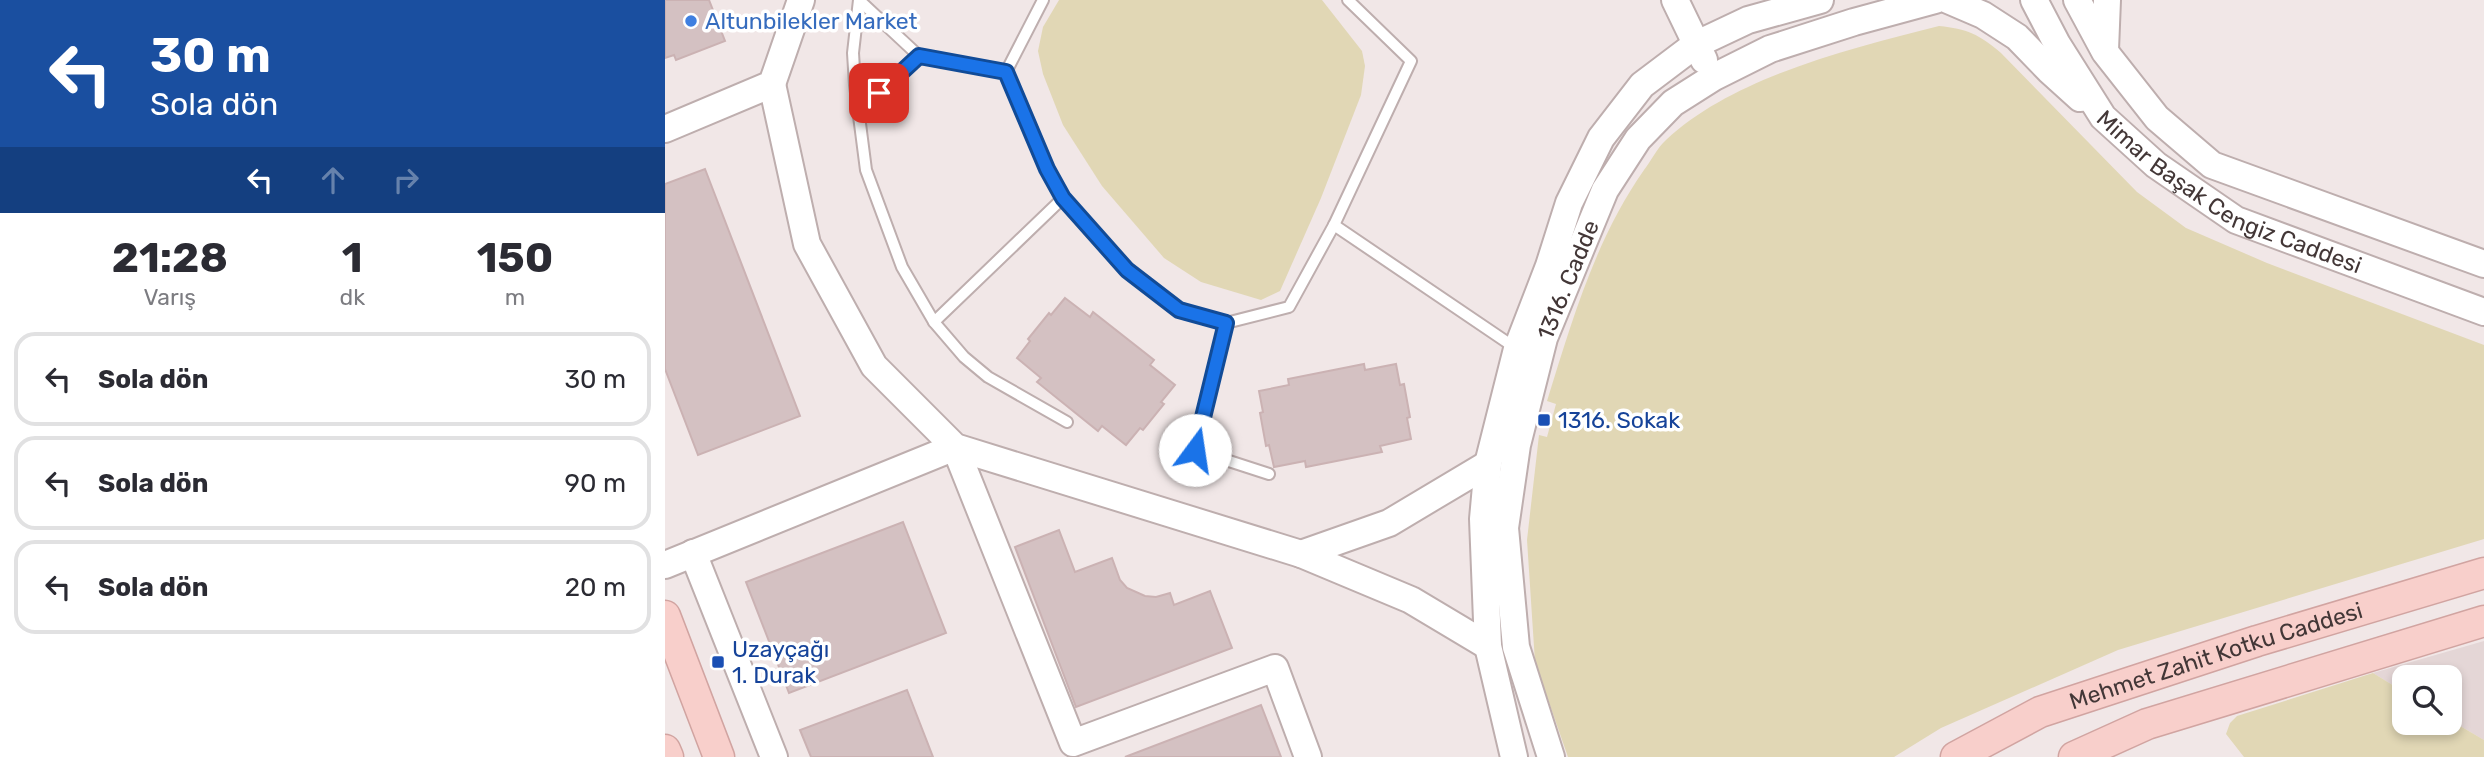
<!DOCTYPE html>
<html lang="tr">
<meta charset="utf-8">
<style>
:root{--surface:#fff;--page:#f2f2f3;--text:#2b2b33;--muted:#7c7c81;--line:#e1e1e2}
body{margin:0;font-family:Rubik,sans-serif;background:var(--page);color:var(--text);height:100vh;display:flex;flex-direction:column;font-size:26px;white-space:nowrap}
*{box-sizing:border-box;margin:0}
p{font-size:23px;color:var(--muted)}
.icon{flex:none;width:38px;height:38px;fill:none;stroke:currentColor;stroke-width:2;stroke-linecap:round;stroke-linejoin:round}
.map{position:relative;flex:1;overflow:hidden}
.drawer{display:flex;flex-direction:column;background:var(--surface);width:665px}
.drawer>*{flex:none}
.guide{background:#1a4fa0;color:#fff;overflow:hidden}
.buttons{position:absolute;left:1727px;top:665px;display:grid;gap:14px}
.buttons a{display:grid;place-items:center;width:70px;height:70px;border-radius:14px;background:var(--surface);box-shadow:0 4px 10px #0003;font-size:35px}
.pin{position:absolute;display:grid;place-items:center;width:60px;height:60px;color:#fff;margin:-30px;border-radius:14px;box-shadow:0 4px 10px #0006}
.me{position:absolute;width:77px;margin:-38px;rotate:14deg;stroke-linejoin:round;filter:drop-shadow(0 0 5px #0008)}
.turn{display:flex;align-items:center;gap:24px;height:147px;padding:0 35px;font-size:32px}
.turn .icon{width:91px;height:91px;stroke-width:2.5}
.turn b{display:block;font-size:49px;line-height:60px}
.lanes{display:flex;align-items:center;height:66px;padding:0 35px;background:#0003;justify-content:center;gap:35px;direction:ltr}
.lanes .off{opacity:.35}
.eta{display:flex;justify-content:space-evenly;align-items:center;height:119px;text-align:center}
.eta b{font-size:42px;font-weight:700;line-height:49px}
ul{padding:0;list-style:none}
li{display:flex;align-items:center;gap:21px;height:94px;margin:0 14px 10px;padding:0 21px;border:4px solid var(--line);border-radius:21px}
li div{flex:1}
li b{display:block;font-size:26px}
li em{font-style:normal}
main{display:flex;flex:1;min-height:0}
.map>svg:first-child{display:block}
.residential{fill:#e4d6d6}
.green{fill:#e1d7b5}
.building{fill:#d4c1c2;stroke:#cbb2b3;stroke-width:2}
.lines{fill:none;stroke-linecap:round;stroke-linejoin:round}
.service-casing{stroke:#beaeae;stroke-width:14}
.tertiary-casing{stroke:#beaeae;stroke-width:30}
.secondary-casing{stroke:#d1a4a1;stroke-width:33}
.service{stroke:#fff;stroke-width:10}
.tertiary{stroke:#fff;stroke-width:26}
.secondary{stroke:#f8cfcb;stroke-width:30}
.route-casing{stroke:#114b97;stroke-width:18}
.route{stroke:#1a73e8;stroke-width:12}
.shop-dot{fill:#3f7fe0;stroke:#fff;stroke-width:2.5}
.transit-dot{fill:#1a4fb4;stroke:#fff;stroke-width:2.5}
.labels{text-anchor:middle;stroke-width:7;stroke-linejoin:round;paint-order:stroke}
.shop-label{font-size:23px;fill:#366cbe;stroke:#fff;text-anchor:start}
.street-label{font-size:23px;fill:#433737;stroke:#fff}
.transit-label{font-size:23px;fill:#164399;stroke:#fff;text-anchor:start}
</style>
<main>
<section class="drawer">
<div class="guide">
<div class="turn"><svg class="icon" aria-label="left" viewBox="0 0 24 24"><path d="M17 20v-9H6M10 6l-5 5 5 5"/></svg><div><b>30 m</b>Sola dön</div></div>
<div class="lanes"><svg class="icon" aria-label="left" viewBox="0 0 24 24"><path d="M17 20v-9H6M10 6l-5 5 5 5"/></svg><svg class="icon off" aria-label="ahead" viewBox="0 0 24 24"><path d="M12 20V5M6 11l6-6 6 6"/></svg><svg class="icon off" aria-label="right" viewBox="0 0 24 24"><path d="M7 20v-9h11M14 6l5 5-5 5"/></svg></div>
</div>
<div class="eta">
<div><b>21:28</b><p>Varış</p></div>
<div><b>1</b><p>dk</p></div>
<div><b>150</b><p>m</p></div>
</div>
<ul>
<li><svg class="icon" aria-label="left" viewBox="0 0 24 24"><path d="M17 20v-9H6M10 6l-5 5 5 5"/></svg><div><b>Sola dön</b></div><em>30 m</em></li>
<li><svg class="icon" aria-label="left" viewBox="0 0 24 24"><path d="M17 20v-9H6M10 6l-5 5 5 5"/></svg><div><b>Sola dön</b></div><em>90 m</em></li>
<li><svg class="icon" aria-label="left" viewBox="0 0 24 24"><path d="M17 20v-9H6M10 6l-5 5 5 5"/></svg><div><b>Sola dön</b></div><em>20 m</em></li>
</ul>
</section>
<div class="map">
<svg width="1819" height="757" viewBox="0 0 1819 757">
<rect width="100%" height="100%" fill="#f1e7e7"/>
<polygon class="residential" points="1819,641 1819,740 1785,720 1785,677 1740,677 1739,692 1708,673"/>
<g class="green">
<polygon points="394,0 657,0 697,51 700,66 696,95 656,198 615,291 596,300 536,282 499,258 437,186 398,125 378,74 373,51 378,27"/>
<path d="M1274,26C1302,29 1314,34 1336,53L1472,192L1521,228L1602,263L1819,345V539L1453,650L1276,728L1229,757H903L870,662L862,540L874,435L882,437L891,404L882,401C907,321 930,240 979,170C986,161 992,148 1001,140C1068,77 1187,48 1274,26Z"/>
<polygon points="1708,673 1739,692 1740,723 1785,723 1785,720 1819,740 1819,757 1579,757 1561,734 1565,723 1572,716"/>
</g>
<g class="building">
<polygon points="0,0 44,0 60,41 11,60 9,55 0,58"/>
<polygon points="40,169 135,416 33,455 0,369 0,184"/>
<polygon points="400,298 425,317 428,312 489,360 485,365 510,385 496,402 499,404 478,430 475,428 461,445 437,426 433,431 372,382 376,378 352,358 365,341 363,339 384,313 386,315"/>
<polygon points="699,364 700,370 731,364 735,385 739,384 745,417 742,418 746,439 715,446 717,452 641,467 640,461 609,467 604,445 601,446 595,413 598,412 594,391 624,385 623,379"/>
<polygon points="238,522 281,633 124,693 81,582"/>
<polygon points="394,530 410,572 447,558 455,580 462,588 480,596 491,597 505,593 509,605 545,591 567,648 411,707 350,547"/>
<polygon points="242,690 268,757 146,757 135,730"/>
<polygon points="596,705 616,757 460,757"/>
</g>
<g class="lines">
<defs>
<g id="service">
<polyline points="194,0 188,53 190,85 201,170 237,267 269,322 299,357 323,377 402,422"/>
<polyline points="194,0 254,56 341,72"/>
<polyline points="341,72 382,169 398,198 462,270 514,310 561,323 624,307 669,225 746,61 683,0"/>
<polyline points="341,72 378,0"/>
<polyline points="194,112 254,56"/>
<polyline points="669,225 852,349"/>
<polyline points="269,322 398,198"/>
<polyline points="561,323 530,450 604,474"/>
</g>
<g id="tertiary">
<polyline points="1010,0 1039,60"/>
<polyline points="1283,0 1318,15 1352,37 1384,70 1415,98"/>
<path id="s1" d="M1369,0L1392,44L1438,117L1491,165L1571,220L1819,312"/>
<polyline points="1412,0 1440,52 1492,118 1547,165 1819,264"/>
<polyline points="1440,50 1442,0"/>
<polyline points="107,84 142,244 209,366 290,447 636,554 746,600 823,646"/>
<polyline points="0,129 107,84 136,0"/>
<polyline points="28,553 109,757"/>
<polyline points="636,554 724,523 823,464"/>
<polyline points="0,565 290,447 408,743 610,668 643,757"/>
<polyline points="849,757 823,646 818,519 823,464 852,349 884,266 904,203 936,138 977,85 1030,45 1083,20 1155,0"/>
<path id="s2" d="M886,757L851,647L840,528L852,445L879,338L940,190L973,139L1008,103L1049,77L1105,49L1189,22L1270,0"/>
</g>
<g id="secondary">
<polyline points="0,616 54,757"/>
<polyline points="0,750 3,757"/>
<path id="s3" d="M1291,757L1375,712L1592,641L1819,573"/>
<polyline points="1409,757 1482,724 1819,621"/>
</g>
</defs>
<use href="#service" class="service-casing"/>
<use href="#tertiary" class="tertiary-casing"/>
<use href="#secondary" class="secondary-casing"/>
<use href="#service" class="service"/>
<use href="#tertiary" class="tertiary"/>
<use href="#secondary" class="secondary"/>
</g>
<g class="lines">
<defs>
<polyline id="route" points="214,93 254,56 341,72 382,169 398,198 462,270 514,310 561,323 530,450"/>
</defs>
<use href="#route" class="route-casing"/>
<use href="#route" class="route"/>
</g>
<circle class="shop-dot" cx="26" cy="21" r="7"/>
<g class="transit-dot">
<rect x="872" y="413" width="14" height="14" rx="3.5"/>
<rect x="46" y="655" width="14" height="14" rx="3.5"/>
</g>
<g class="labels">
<g class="shop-label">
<text x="40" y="29">Altunbilekler Market</text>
</g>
<g class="street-label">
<text dy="8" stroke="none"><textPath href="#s1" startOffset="285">Mimar Başak Cengiz Caddesi</textPath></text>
<text dy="8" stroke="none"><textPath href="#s2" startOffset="492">1316. Cadde</textPath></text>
<text dy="8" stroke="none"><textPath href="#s3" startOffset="280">Mehmet Zahit Kotku Caddesi</textPath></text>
</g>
<g class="transit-label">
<text x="893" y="428">1316. Sokak</text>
<text x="67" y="657">Uzayçağı<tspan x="67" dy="26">1. Durak</tspan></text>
</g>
</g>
</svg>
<div class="buttons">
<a><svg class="icon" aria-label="search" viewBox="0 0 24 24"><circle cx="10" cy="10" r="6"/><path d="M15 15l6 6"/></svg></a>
</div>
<div class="pin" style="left:214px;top:93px;background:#d93025"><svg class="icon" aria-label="arrive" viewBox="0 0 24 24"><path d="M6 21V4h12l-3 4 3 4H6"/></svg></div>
<svg class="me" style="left:530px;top:450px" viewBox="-20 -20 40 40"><circle r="19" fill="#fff"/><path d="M0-13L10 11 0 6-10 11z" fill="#1a73e8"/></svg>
</div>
</main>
